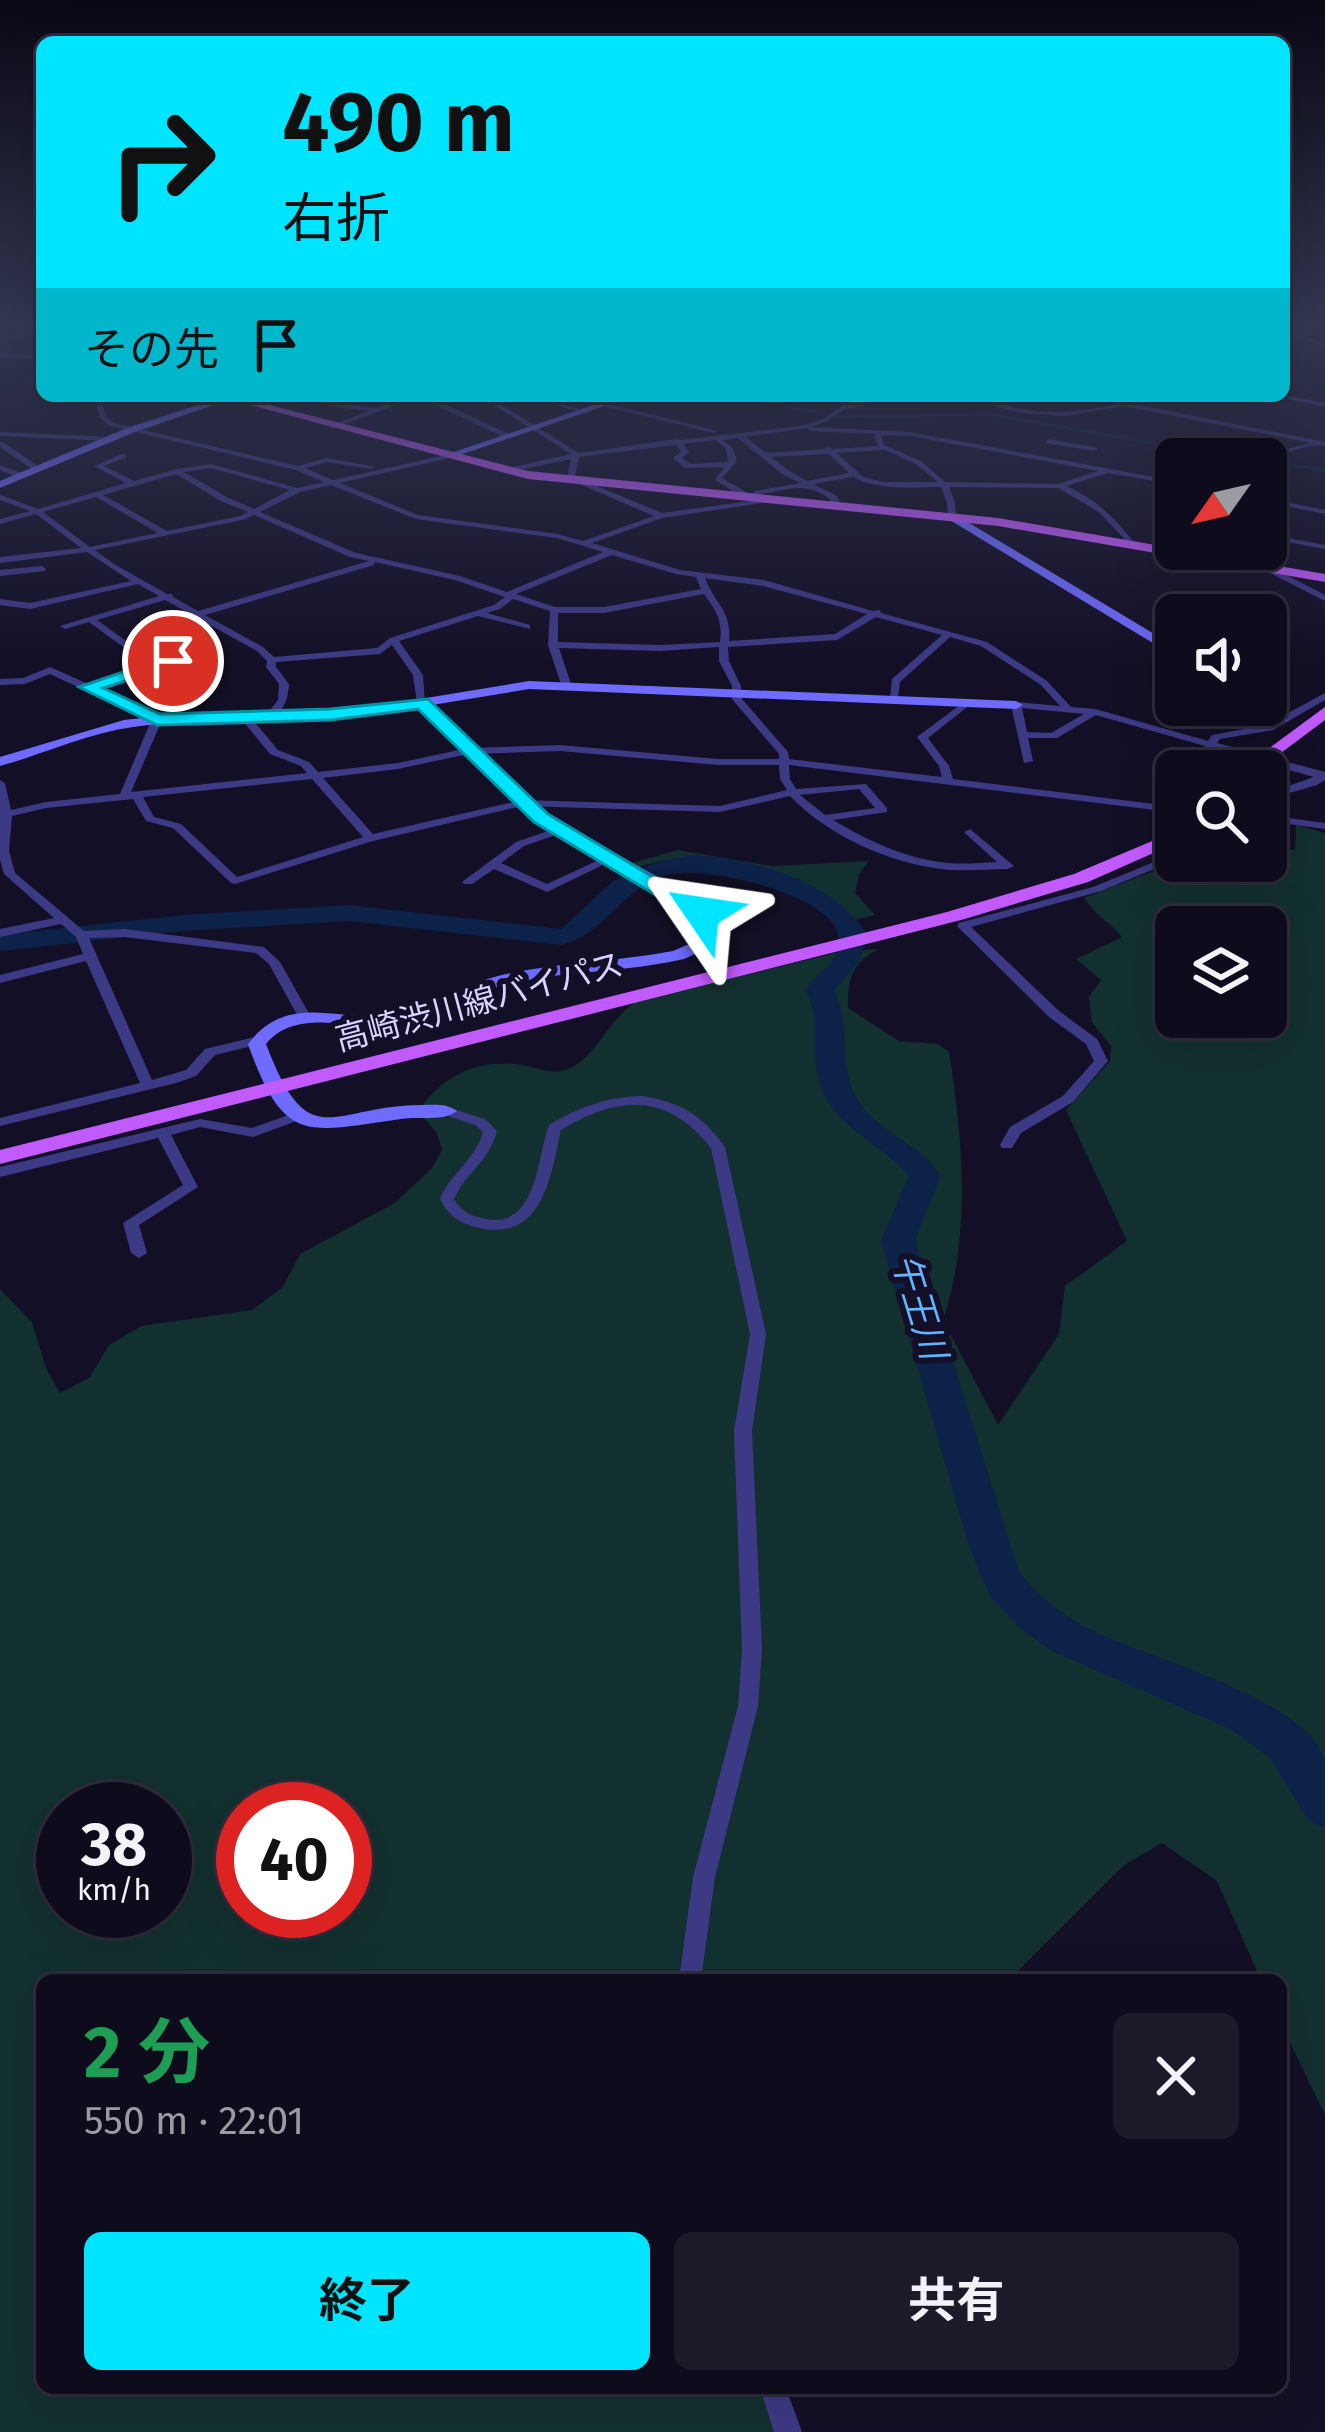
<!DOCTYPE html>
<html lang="ja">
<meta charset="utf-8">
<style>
:root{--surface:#0e0b1c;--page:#1c1929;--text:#f1f3f6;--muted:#9b9ba3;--line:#2e2b3b;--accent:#00e5ff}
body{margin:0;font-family:"Fira Sans","Noto Sans JP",sans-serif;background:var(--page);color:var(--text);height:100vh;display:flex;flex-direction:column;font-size:45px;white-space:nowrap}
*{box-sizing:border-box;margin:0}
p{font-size:39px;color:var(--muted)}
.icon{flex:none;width:66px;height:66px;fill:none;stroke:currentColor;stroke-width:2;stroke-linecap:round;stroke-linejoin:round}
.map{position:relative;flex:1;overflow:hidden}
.panel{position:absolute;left:36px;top:1974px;width:1251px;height:420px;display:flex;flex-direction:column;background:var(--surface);border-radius:18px;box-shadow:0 12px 48px #0002,0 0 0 3px var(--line)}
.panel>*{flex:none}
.top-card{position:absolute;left:36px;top:36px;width:1254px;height:366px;border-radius:18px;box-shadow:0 12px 48px #0002,0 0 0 3px var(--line);background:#00e5ff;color:#111;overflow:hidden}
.needle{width:78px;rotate:236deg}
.fabs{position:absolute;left:1155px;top:438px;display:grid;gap:24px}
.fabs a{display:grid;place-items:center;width:132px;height:132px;border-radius:18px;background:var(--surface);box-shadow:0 12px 48px #0002,0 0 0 3px var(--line);font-size:60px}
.speed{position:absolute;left:36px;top:1782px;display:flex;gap:24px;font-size:60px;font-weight:700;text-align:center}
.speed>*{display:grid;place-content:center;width:156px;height:156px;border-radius:50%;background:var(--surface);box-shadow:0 12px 48px #0002,0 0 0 3px var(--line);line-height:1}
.speed small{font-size:30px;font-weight:400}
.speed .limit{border:18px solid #d22;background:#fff;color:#111}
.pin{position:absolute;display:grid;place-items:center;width:102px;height:102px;color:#fff;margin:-51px;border:6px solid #fff;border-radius:50%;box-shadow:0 3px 12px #0007}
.me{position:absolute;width:132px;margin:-66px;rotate:302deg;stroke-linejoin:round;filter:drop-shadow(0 0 9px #0008)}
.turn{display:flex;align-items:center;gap:42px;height:252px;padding:0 48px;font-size:54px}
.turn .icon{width:156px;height:156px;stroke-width:2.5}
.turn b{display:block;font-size:84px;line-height:102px}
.then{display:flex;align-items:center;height:114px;padding:0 48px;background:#0003;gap:24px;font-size:45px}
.round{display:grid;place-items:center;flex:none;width:126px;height:126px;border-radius:18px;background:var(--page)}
.head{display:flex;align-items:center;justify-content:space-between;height:204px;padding:0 48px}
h1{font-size:72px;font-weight:700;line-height:90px;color:#1e9e55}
.cta{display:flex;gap:24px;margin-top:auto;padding:24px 48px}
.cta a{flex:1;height:138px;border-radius:18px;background:var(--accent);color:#111;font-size:48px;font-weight:700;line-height:138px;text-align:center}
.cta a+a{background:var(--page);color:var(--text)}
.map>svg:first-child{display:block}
.green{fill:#12302f;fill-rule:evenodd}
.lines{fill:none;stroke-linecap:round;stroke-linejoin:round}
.stream{stroke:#0c2248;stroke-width:3}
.river{fill:#0c2248;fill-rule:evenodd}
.street{fill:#3d3a85;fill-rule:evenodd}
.secondary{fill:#6f6bff;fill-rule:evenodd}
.primary{fill:#c25bff;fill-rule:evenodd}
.route{fill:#00e5ff;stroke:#0095a6;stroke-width:3}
.labels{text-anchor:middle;stroke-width:12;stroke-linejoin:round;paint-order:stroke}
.street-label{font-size:33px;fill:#d9d4ff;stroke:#130f26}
.water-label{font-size:36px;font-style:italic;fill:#62b6ff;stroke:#130f26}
</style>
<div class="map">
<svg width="1325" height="2432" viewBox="0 0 1325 2432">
<rect width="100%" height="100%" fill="#130f26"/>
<g class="green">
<path d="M1296,825L1325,833V2115L1281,2024V1980H1261L1217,1881L1162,1843L1123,1866L1009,1980H42V2388H762L776,2432H0V1289L32,1322L46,1368L60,1393L89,1378L109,1345L141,1326L252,1310L283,1287L300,1254L395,1203L432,1168L442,1150L437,1133L418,1112C440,1078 474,1060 515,1064C530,1065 548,1074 562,1071C596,1063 608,1016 638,1001L840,952L879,949C853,962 847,979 848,1008L899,1041L938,1044L949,1052C963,1138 971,1237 943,1320L998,1425L1059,1334L1065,1286L1127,1241L1066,1110L1110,1061L1111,1046L1092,1022L1089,997L1101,980L1076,959L1122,937C1109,922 1094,914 1084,898L1179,861H1266V848L1295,850ZM1176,927H1266V1017H1176ZM63,1809H165V1911H63ZM243,1809H345V1911H243Z"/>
<path d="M678,850L772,866L869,861L859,874L855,893L875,915L850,921C790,876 712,839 637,868L629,864Z"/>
</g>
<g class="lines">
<g class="stream">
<polyline points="745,396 837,417 989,414 1244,459"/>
<polyline points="1266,462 1325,470"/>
</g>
<path class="river" d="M692,855C749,857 832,880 865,931L861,959L834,991C853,1025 836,1064 858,1100C878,1133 920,1142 941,1176L915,1240L1019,1572C1037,1594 1058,1612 1082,1625C1136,1656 1312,1697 1325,1763C1325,1783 1325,1807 1325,1828L1309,1821L1271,1759L1232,1730L1052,1651L1021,1629L990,1596L969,1547L881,1240L909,1176C879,1140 835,1131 819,1081C808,1045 824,1024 805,990C817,974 842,960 839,937C834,895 704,864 666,875C621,889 606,934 561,945L348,921L183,931L0,951V935L183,915L348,905L561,929L613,881L660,861Z"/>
<g class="street">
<polygon points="1298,323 1320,323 1291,328 1325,345 1325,349 1284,329 1284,325"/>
<polygon points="42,329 42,333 0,341 0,337"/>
<polygon points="0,353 42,356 42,360 0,357"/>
<polygon points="1284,395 1325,403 1325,407 1274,396"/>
<path d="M85,396H93L102,403L106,417L114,423L298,466L327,458L375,467L371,469L327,462L305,468L333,480L450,454V458L340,483L418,515L558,534L583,541L654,516L577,483L580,479L662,513L772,498V502H769L662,518L592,543L680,570L764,580L873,611L880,610L881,613L987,642L1047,681L1071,707L1095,709L1208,741L1212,735L1266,725L1325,693V700L1273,730L1220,739L1217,743L1325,772V780L1317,785L1266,800V794L1314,777L1214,749L1212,751L1220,771H1210L1202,751L1205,746L1096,715L1057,738H1028L1033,761L1024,763L1011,705L1016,702L1060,706L1041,685L981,646L950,637L900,682L898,698L890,700L892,679L942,635L876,617L837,640L728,647L729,661L741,686L742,699L788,752L789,759L942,777L939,766L917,737L968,699L971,700V704L928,738L949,766L953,779L1162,805L1176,800V807L1163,811L789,765L790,779L796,789L866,784L887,808V812L833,820C865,839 902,857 940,862C959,865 978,863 997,862L966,834L964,832L970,829L1014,866L1008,869C986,869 963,872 942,869C889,863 827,835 790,796L720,812L522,806L373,841L235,884L231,883L173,828L146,821L133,799L46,808L12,816L9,851L15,873L84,931L125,929L264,947L280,962L311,1017L310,1020H300L269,964L256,953L125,937L89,938L152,1080L186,1070L205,1049L259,1036L266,1040L264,1043L215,1055L196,1076L176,1083L0,1126V1118L140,1083L86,961L0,983V975L83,954L76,937L61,924L0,937V929L54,918L4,874L0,860V780L5,783L11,810L46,802L120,794L151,721L50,674L25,684L0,685V679L23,678L50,667L88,684L167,660L164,656L130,652L89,622L65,629L60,626L159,596L138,584L30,609L0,605V599L30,603L131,581L87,552L0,563V557L81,548L36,514L0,524V519L30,511L0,500V495L38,509L126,483L94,466L124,453L127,457L104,466L134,481L177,469L211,464L297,488L324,482L296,470L110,426L100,418L97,405ZM211,468L290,490L254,509L227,497L184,472ZM176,474L221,501L248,512L240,516L167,531L103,495ZM331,485L416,519L557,538L603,552L507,592L460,576L356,553L260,512L300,492ZM96,497L158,533L90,547L43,512ZM254,515L350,557L369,561L198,611L173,597L172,594H167L114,564L95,550L242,520ZM612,555L676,574L696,577L701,589L604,607H555L516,594ZM375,562L455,580L505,597L494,605L390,638L377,648L274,657L263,647L205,615L374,565ZM705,578L763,586L867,614L835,634L729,641C732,610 714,603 705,578ZM704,594C716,610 723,621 720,642L660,645L558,642V613H604ZM513,599L550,611L548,645L561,684L566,687L571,684L559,648L660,651L719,647V661L732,686V699L779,754V759H718L560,745L468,748L398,763L318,772L309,762L278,750L247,713L243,712L238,715L270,754L301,766L307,773L131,792L162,720L96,688L178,661L170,652L136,648L97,620L165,600L257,651L267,661L266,667L279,684L278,700L267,714L272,717C285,710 288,698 289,684L276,667V662L380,654L392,645L413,675L417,703L425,705L423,675L399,641L478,616L530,629V625L487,613L500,609ZM1022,708L1084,714L1051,733L1027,732ZM560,751L718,765H779L780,779L787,790L720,806L522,800L373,834L323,778L398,769L468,754ZM312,779L363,837L237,877L181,824L154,817L143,797ZM859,789L875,808L825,815L800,795Z"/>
<polygon points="258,396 278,396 377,408 409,396 427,396 513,436 506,438 418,397 332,429 330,426 368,411"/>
<path d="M479,396H487L579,453L677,439L680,440L800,426L823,419L843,405L907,396H924L845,409L827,421L811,427L910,432L1176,481V485L1108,473L1066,486C1096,499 1116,519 1136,545L1132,547L1099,512L1058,488L949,487L955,503L956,517L952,519L948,517L947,503L941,487C912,487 879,491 853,477L813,484L837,496L842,506L838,508C810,475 789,492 752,495L755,491L800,483L782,474L738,438L723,440L733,448L737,461L722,478L753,496V500H747L715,480L724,467L685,468L673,458L681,452L676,445L579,457L574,481L570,483L566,481L571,459L504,473V469L571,454ZM807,428L810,431L874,434L878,446L832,449L828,447L825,449L766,453L746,437ZM881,435L910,436L1098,471L1058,484L945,482L921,461L884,445ZM716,440L726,449L728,462L690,464L682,458L689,452L683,444ZM885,450L916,464L938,482H883L863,477L837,453ZM829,454L849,473L807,481L788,470L771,457Z"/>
<polygon points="551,396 560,396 550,401 589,412 586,414 540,401"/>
<polygon points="563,396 575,396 718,431 714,433"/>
<path d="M975,396C991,397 1005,406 1021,409C1053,415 1087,411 1118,404L1106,396H1114L1125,402L1147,396H1158L1133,404L1325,442V446C1309,443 1281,454 1266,463V459H1264L1270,453L1311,443L1123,406L1065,416L1021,413L997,407Z"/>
<polygon points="0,432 111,437 115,439 111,441 0,436"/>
<polygon points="1048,439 1094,447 1098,449 1094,451 1045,443"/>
<polygon points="0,442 3,442 42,469 35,471 0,447"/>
<polygon points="0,465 24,474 25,476 18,478 0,470"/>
<polygon points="1266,498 1325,510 1325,514 1266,502"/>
<polygon points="1266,534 1325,545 1325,549 1266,538"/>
<polygon points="42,566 46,569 45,571 0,576 0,570"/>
<polygon points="1269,566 1325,595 1325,601 1266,571 1266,567"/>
<polygon points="1266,815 1325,823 1325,829 1266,821"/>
<polygon points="560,827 566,830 564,832 524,846 501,863 547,884 605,857 613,857 615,859 547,892 494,869 472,884 464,884 462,882 516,842"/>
<polygon points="1176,853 1176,860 1101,891 971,927 1059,1011 1097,1039 1108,1061 1073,1102 1021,1133 1012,1148 1002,1148 1000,1145 1010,1127 1063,1096 1094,1061 1086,1044 1049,1017 957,926 959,923 1093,887"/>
<path d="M642,1096C682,1103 701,1114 725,1147L766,1334L752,1431L762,1649L758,1706L715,1877L701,1980H679L693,1877L738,1706L742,1649L734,1431L750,1334L711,1148C667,1092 618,1095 561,1130C550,1180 542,1244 475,1227C458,1222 448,1215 440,1199C451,1173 475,1160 483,1132L475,1125L442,1114L440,1111L442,1108L447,1107L485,1119L497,1131C489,1162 466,1172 454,1199C462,1212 471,1216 486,1219C537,1229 537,1157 549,1125C579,1107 607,1097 642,1096Z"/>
<polygon points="294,1113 299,1114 301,1117 299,1120 253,1137 200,1127 171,1135 198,1187 139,1225 147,1253 139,1258 131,1253 123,1223 183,1185 158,1138 0,1177 0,1167 200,1119 252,1128"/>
<polygon points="760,2388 786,2388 802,2432 774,2432"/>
</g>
<g class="secondary">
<polygon points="226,396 240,396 135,432 0,488 0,481 127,428"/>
<polygon points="620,396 634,396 451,458 442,456"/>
<polygon points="948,515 956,515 1176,647 1176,657 948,519"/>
<path d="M529,681L1016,701L1023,705L1016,709L529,689L432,705L546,815L694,897L708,909L715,928L702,951L684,959C624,973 561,970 501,986C463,996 429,1023 389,1026C348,1029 296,1008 266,1044C309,1158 331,1105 422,1105C435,1105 446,1103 457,1111C443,1122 420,1116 401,1119C307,1132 284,1146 248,1044C291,987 347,1028 403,1013C436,1004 465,984 498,976C556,962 615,962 673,951L689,944L699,928L694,915L682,905L536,821L419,707C324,723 228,715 133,727C88,733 44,754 0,766V757L124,720L179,714L365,708Z"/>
<polygon points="1267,702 1287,715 1287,721 1277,721 1255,705 1266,705"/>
</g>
<g class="primary">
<polygon points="216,396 234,396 528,471 998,518 1325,574 1325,582 998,526 528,479"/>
<polygon points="1325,707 1325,720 1257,771 1238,771"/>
<polygon points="1176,831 1176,843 1088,882 961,920 0,1164 0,1150 947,912 1074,874"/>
</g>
</g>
<linearGradient id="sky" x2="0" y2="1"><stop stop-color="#0a0815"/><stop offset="0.49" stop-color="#333752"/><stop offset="1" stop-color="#333752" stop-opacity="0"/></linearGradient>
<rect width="1325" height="664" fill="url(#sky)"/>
<polygon class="route" points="173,655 179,657 179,664 103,688 160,714 330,709 428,699 548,814 713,913 702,919 694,918 534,822 418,709 330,720 157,725 79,687"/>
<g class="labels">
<g class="street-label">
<text transform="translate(479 1001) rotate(-15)" y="12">高崎渋川線バイパス</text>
</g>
<g class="water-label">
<text transform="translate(920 1306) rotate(73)" y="13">午王川</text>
</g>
</g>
</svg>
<div class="fabs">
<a><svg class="needle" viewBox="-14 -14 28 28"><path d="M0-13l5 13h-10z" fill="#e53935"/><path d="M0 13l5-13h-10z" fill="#9b9ba3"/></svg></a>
<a><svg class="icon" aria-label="sound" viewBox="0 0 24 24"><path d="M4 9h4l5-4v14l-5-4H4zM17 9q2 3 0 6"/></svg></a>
<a><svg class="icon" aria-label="search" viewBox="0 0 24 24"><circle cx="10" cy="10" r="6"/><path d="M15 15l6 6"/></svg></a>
<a><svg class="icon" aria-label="layers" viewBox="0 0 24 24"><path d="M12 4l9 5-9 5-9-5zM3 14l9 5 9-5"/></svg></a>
</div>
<div class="speed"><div>38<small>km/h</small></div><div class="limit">40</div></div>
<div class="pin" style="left:173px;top:661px;background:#d93025"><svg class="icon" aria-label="arrive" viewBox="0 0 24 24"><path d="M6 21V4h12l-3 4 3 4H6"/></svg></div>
<svg class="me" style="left:702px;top:913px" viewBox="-20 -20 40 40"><path d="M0-17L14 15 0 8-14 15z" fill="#00e5ff" stroke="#fff" stroke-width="4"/></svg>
<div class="top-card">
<div class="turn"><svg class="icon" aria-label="right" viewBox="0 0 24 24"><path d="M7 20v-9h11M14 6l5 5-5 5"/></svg><div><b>490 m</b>右折</div></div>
<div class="then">その先<svg class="icon" aria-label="arrive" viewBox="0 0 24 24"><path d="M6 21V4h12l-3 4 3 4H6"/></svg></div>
</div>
<section class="panel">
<div class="head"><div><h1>2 分</h1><p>550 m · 22:01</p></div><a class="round"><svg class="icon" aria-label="close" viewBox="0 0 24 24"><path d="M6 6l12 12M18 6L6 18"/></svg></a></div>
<div class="cta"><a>終了</a><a>共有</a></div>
</section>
</div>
